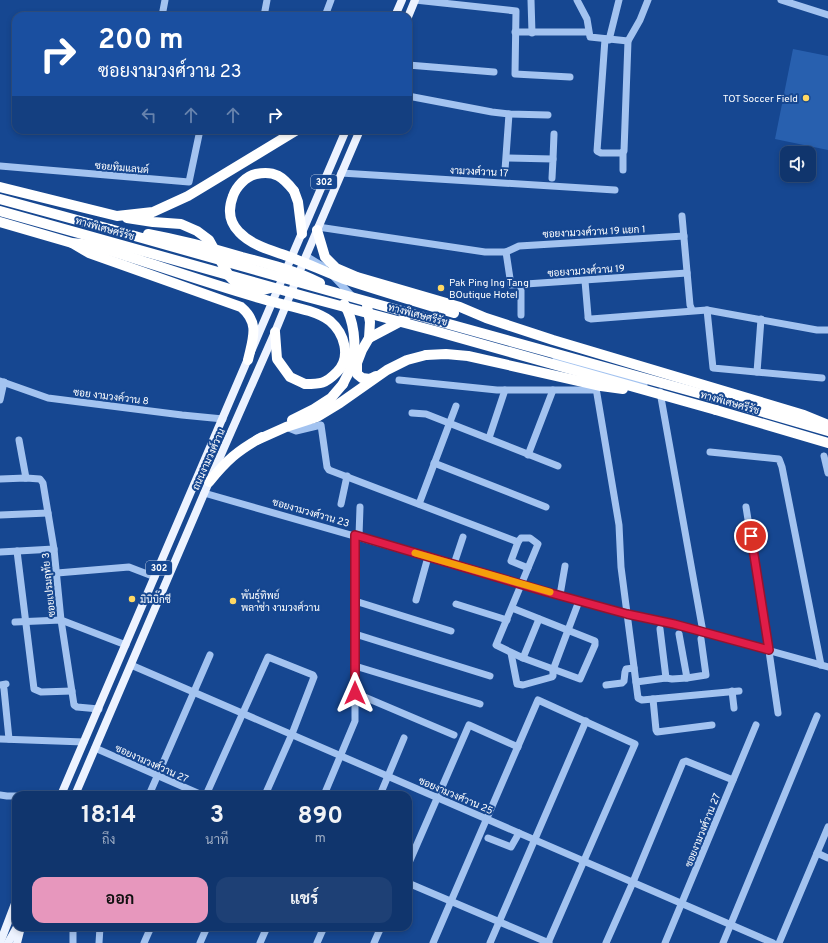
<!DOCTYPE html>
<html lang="th">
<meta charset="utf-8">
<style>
:root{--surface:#10356d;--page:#1e4075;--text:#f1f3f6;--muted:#9cabc2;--line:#305080;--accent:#e797bd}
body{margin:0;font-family:Overpass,Sarabun,sans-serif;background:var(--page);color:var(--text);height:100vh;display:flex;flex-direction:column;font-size:15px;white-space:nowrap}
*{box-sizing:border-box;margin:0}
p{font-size:13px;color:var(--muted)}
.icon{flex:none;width:22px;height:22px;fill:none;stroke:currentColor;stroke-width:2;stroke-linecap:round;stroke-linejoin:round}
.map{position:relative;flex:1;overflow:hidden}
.panel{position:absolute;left:12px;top:791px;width:400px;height:140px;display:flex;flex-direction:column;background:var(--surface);border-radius:12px;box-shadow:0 2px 6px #0003,0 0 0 1px var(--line)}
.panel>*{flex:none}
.guide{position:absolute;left:12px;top:12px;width:400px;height:122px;border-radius:12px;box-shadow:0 2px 6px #0003,0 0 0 1px var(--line);background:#1a4fa0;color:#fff;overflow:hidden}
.tools{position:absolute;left:780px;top:146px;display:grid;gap:8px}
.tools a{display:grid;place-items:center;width:36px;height:36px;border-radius:8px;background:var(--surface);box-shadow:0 2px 6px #0003,0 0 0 1px var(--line);font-size:20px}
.pin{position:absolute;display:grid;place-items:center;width:34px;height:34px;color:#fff;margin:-17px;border:2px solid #fff;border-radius:50%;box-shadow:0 1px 4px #0007}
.me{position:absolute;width:44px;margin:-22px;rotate:0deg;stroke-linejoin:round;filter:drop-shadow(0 0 3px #0008)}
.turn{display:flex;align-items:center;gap:14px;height:84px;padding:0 20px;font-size:18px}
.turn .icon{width:52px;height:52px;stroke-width:2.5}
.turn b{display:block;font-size:28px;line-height:34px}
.lanes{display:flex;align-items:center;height:38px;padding:0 20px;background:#0003;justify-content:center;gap:20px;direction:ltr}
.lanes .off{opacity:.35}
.eta{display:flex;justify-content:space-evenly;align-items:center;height:68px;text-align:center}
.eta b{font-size:24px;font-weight:700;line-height:28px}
.action{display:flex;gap:8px;margin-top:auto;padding:8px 20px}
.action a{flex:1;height:46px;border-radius:12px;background:var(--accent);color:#111;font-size:16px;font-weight:700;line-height:46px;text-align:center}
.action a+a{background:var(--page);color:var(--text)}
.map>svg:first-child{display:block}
.green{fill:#2860af}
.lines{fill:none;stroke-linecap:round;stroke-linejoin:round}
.minor{stroke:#a3c3f0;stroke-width:7}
.major{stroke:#edf3ff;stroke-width:8}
.highway{stroke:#fff;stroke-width:10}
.highway-bridge{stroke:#fff;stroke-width:10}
.route-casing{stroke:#92132f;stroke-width:10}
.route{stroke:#e11d48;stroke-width:7}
.slow{stroke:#f59e0b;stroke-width:7}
.poi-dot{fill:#ffd863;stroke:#164791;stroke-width:1.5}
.labels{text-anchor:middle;stroke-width:4;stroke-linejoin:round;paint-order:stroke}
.shield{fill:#164791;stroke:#b9c8de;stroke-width:1}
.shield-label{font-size:9px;font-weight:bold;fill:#fff}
.poi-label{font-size:10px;fill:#fff;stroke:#164791;text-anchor:start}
.street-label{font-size:10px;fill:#fff;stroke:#164791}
</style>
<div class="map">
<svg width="828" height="943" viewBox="0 0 828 943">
<rect width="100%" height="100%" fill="#164791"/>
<polygon class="green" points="793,49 828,56 828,150 775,139"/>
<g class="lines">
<g class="minor">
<polyline points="415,0 516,11 515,74 570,77"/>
<polyline points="531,0 532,33"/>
<polyline points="577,0 587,19 590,37 628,41"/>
<polyline points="781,0 828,15"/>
<polyline points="162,16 165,0"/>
<polyline points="264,16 267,0"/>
<polyline points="325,16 331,0"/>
<polyline points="515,32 588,32"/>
<polyline points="605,39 597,151 601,153 621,153 624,151 628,41 640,20 648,0"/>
<polyline points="609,40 619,0"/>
<polyline points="408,65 494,72"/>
<polyline points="408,96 492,112 509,114 548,115"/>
<polyline points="623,153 623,170"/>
<polyline points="507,158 553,159 552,178"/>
<polyline points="553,159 554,134"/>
<polyline points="0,166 189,182 200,130"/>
<polyline points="505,170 509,114"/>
<polyline points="341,173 615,190"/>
<polyline points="682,216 690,305 692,310"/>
<polyline points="318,227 485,252 506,252 511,285 687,273"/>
<polyline points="506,252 519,246 684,236"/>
<polyline points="306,256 324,267"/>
<polyline points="333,276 352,296"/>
<polyline points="585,281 588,316 588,318 591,319 707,310 817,330 828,330"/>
<polyline points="521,285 521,315"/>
<polyline points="707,310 713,368 822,378"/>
<polyline points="556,359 644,385"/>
<polyline points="757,372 761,319"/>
<polyline points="399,380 497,390 596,390"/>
<polyline points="0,381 48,398 182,415 223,419"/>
<polyline points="595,382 619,525 621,567 638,698 642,700 653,699 739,691"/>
<polyline points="660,392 703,632"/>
<polyline points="0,400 4,382"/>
<polyline points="412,413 426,414 558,466"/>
<polyline points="286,427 296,431 321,425 327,467 329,470 518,542 521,538 530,538 538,544 496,645 523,658 580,679 595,645 595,641 512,608"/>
<polyline points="489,438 505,390"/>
<polyline points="19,440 26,478"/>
<polyline points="710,452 779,459 782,467 821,665"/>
<polyline points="528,455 553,390"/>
<polyline points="824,456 828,473"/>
<polyline points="434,463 546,507"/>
<polyline points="0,479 26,478 40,479 43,483 54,549 61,620 74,705 77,707 99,709"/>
<polyline points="204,493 560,595 627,614 674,624 828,667"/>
<polyline points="341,504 347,476"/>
<polyline points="419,504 456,406"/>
<polyline points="746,507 769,651 778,713"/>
<polyline points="0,515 48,513"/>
<polyline points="359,536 360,507"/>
<polyline points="518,542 511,561 528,568"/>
<polyline points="17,551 34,689 41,692 72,691"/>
<polyline points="0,552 54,549"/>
<polyline points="454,564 463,537"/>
<polyline points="57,573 129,567 155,577"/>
<polyline points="560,595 565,566"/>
<polyline points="416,600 428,557"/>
<polyline points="355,601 451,631"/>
<polyline points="456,604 507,620"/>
<polyline points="15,622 61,620 126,645"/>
<polyline points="660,629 666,678"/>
<polyline points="355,634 490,676"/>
<polyline points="679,634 687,678"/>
<polyline points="511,653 517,684 523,685 552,677 553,676 553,670 579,601"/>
<polyline points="523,658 539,619"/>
<polyline points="131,665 773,943"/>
<polyline points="355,666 480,704"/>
<polyline points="636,682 666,678 672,679 687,678 706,675 701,639"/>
<polyline points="0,685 6,684"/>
<polyline points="606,685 622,683 624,681 625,672 626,669 634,668"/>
<polyline points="4,689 9,739"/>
<polyline points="732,691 734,708"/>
<polyline points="355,693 454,735"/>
<polyline points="653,699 656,730 657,732 712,725"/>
<polyline points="0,739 84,742"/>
<polyline points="95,748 202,795"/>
<polyline points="0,795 7,796 16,796"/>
<polyline points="50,795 61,795"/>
<polyline points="149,795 210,655"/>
<polyline points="206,795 268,657 313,675 314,677 292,734 265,795"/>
<polyline points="324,795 355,721 355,535"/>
<polyline points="380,795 404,738"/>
<polyline points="488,838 511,847 519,833"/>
<polyline points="817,853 828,858"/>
<polyline points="408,865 469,725 518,747"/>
<polyline points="408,883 549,943"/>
<polyline points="73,927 73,943"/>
<polyline points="99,943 100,927"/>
<polyline points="144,943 151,927"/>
<polyline points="200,943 207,927"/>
<polyline points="260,943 267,927"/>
<polyline points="317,943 324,927"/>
<polyline points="374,943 381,927"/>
<polyline points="433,943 538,700 635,744 548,943"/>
<polyline points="490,943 586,721"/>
<polyline points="606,943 633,882 683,762 686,761 733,780"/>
<polyline points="665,943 756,725"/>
<polyline points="723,943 817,716"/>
<polyline points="779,943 828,827"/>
</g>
<g class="major">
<polyline points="395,16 402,0"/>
<polyline points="408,17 415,0"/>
<polyline points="61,795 346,130"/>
<polyline points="75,795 209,482 275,332 306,256 360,130"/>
<polyline points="0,943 16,901"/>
<polyline points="8,943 17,927"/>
<polyline points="17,943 21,927"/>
</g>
<g class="highway">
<polyline points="0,187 117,216 153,212 188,196 297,130"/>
<polyline points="294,191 298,202 302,234"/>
<polyline points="0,199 110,229"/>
<polyline points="127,218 153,222 181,224 197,231 209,240 229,276 236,283 263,290 271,288"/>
<polyline points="0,222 72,243 92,245 127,256"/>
<polyline points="317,230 325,257 336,268 357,277 460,307 486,318 553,340 804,415 828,425"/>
<path d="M72,243L89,253L241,307C260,323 253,338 248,360"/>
<polyline points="367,306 370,322 369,338 362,350 357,363 357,374 362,378 370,379 376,376"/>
<polyline points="275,332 277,359 290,377 305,384"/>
<polyline points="369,338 405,319"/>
<polyline points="716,410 828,443"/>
<polyline points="292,420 314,409 331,398 343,384"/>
<polyline points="257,440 286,427 317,417 340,403 387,370 407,360 426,355"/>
<path d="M209,482C227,460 237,451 262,437"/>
</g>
<g class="highway-bridge">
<path d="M294,191C283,177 275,170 256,174C246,176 236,187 233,196C228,209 229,222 239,232C252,246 274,251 290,257C308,264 326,272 344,279C380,291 417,302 454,313"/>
<polyline points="0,211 307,297 435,331 716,410"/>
<polyline points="110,229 362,300 705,395 828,431"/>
<path d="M148,234C180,240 211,248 242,257C269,264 296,271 320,283"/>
<path d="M127,256C173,271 220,287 266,300C286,306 314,309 330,321C344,333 352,357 337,372C325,384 321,384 305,384"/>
<polyline points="426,355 446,354 468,356 601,386 623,389"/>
<path d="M343,384C346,377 351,370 352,363C357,345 354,320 344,304"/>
</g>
</g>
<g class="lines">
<defs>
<polyline id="route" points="355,693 355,535 547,592 627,614 674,624 769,650 751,536"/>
</defs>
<use href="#route" class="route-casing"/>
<use href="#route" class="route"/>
<polyline class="slow" points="415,553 550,592"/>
</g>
<g class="poi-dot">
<circle cx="806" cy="98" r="4"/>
<circle cx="441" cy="288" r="4"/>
<circle cx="132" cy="599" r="4"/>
<circle cx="233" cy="601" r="4"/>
</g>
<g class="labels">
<g class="shield">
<rect x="311" y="175" width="26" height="14" rx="3"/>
<rect x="146" y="561" width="26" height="14" rx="3"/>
</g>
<g class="shield-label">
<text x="324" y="185">302</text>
<text x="159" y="571">302</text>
</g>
<g class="poi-label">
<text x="798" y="102" text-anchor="end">TOT Soccer Field</text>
<text x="449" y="286">Pak Ping Ing Tang<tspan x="449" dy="12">BOutique Hotel</tspan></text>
<text x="241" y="599">พันธุ์ทิพย์<tspan x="241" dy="12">พลาซ่า งามวงศ์วาน</tspan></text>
<text x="140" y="603">มินิบิ๊กซี</text>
</g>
<g class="street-label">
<text transform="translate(122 167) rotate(5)" y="4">ซอยทิมแลนด์</text>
<text transform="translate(479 171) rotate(3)" y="4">งามวงศ์วาน 17</text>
<text transform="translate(105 228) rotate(16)" y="4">ทางพิเศษศรีรัช</text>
<text transform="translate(594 231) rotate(-3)" y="4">ซอยงามวงศ์วาน 19 แยก 1</text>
<text transform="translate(586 270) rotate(-4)" y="4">ซอยงามวงศ์วาน 19</text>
<text transform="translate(418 314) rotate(15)" y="4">ทางพิเศษศรีรัช</text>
<text transform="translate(111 396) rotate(7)" y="4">ซอย งามวงค์วาน 8</text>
<text transform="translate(730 402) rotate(16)" y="4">ทางพิเศษศรีรัช</text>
<text transform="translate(208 459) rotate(-66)" y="4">ถนนงามวงศ์วาน</text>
<text transform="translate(311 512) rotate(16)" y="4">ซอยงามวงศ์วาน 23</text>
<text transform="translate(48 585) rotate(-96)" y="4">ซอยเปรมฤทัย 3</text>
<text transform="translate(152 763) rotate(24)" y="4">ซอยงามวงศ์วาน 27</text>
<text transform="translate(456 795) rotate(23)" y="4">ซอยงามวงศ์วาน 25</text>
<text transform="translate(702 830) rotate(-68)" y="4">ซอยงามวงศ์วาน 27</text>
</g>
</g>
</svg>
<div class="tools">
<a><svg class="icon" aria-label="sound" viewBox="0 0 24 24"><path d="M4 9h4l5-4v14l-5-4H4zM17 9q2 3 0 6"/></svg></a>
</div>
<div class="pin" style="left:751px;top:536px;background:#d93025"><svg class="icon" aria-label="arrive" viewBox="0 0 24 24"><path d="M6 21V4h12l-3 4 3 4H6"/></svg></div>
<svg class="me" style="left:355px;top:693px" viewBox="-20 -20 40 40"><path d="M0-17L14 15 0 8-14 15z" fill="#e11d48" stroke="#fff" stroke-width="4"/></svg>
<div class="guide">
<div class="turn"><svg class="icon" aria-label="right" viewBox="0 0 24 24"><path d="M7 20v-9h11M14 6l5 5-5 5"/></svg><div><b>200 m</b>ซอยงามวงศ์วาน 23</div></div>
<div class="lanes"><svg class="icon off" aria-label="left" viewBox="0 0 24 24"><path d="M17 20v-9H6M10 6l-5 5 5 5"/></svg><svg class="icon off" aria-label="ahead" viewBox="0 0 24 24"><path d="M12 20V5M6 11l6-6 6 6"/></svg><svg class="icon off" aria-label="ahead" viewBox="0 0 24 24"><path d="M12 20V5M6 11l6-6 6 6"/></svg><svg class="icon" aria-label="right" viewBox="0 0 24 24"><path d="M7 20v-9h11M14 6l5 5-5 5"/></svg></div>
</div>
<section class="panel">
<div class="eta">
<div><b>18:14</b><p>ถึง</p></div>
<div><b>3</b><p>นาที</p></div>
<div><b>890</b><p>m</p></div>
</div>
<div class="action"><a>ออก</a><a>แชร์</a></div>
</section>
</div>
